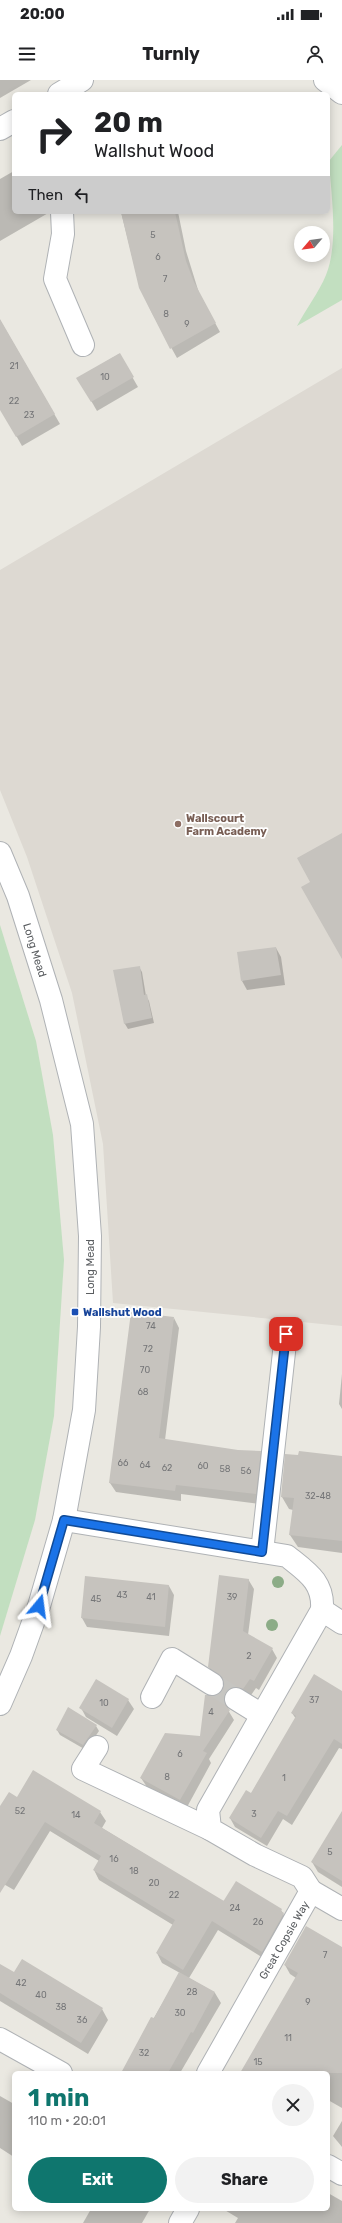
<!DOCTYPE html>
<meta charset="utf-8">
<style>
:root{--surface:#fff;--page:#f2f2f2;--text:#202124;--muted:#757577;--accent:#0f766e}
body{margin:0;font-family:Rubik,sans-serif;background:var(--page);color:var(--text);height:100vh;display:flex;flex-direction:column;font-size:15px;white-space:nowrap}
*{box-sizing:border-box;margin:0}
p{font-size:13px;color:var(--muted)}
.icon{flex:none;width:22px;height:22px;fill:none;stroke:currentColor;stroke-width:2;stroke-linecap:round;stroke-linejoin:round}
.map{position:relative;flex:1;overflow:hidden}
.sheet{position:absolute;left:12px;top:1991px;width:318px;height:140px;display:flex;flex-direction:column;background:var(--surface);border-radius:6px;box-shadow:0 2px 10px #0003}
.sheet>*{flex:none}
.guide{position:absolute;left:12px;top:12px;width:318px;height:122px;border-radius:6px;box-shadow:0 2px 10px #0003;background:#fff;color:var(--text);overflow:hidden}
.needle{width:26px;rotate:241deg}
.fabs{position:absolute;left:294px;top:146px;display:grid;gap:8px}
.fabs a{display:grid;place-items:center;width:36px;height:36px;border-radius:50%;background:var(--surface);box-shadow:0 2px 10px #0003;font-size:20px}
.pin{position:absolute;display:grid;place-items:center;width:34px;height:34px;color:#fff;margin:-17px;border-radius:8px;box-shadow:0 2px 6px #0006}
.me{position:absolute;width:44px;margin:-22px;rotate:16deg;stroke-linejoin:round;filter:drop-shadow(0 0 3px #0008)}
.turn{display:flex;align-items:center;gap:14px;height:84px;padding:0 16px;font-size:18px}
.turn .icon{width:52px;height:52px;stroke-width:2.5}
.turn b{display:block;font-size:28px;line-height:34px}
.then{display:flex;align-items:center;height:38px;padding:0 16px;background:#0003;gap:8px;font-size:15px}
.round{display:grid;place-items:center;flex:none;width:42px;height:42px;border-radius:21px;background:var(--page)}
.head{display:flex;align-items:center;justify-content:space-between;height:68px;padding:0 16px}
h1{font-size:24px;font-weight:700;line-height:30px;color:var(--accent)}
.cta{display:flex;gap:8px;margin-top:auto;padding:8px 16px}
.cta a{flex:1;height:46px;border-radius:24px;background:var(--accent);color:#fff;font-size:16px;font-weight:700;line-height:46px;text-align:center}
.cta a+a{background:var(--page);color:var(--text)}
.status{display:flex;justify-content:space-between;align-items:center;height:28px;padding:0 20px;background:var(--surface);direction:ltr}
.status svg{height:11px;fill:currentColor}
header{display:flex;justify-content:space-between;align-items:center;height:52px;padding:0 16px;background:var(--surface);font-size:18px;font-weight:700}
.map>svg:first-child{display:block}
.education{fill:#ddd9d2}
.green{fill:#c2dfc0}
.shadow{fill:#0003}
.building{fill:#c6c3be}
.lines{fill:none;stroke-linecap:round;stroke-linejoin:round}
.minor-tunnel{stroke:#c6c5c1;stroke-width:22;stroke-dasharray:22 11;stroke-linecap:butt}
.minor-casing{stroke:#afb2b5;stroke-width:24}
.minor{stroke:#fff;stroke-width:22}
.tree{fill:#8cac87}
.route-casing{stroke:#114b97;stroke-width:10}
.route{stroke:#1a73e8;stroke-width:7}
.education-dot{fill:#8d6e63;stroke:#fff;stroke-width:1.5}
.transit-dot{fill:#1a4fb4;stroke:#fff;stroke-width:1.5}
.labels{text-anchor:middle;stroke-width:3.5;stroke-linejoin:round;paint-order:stroke}
.number-label{font-size:9px;fill:#757678}
.education-label{font-size:11px;font-weight:bold;fill:#785e54;stroke:#fff;text-anchor:start}
.street-label{font-size:11px;fill:#5a5d60;stroke:#fff}
.transit-label{font-size:11px;font-weight:bold;fill:#164399;stroke:#fff;text-anchor:start}
</style>
<div class="status"><b>20:00</b><svg viewBox="0 0 49 12"><path d="M0 12V9h3v3zM5 12V6h3v6zM10 12V3h3v9zM15 12V0h3v12zM26 1h20v11H26zM47 4h2v5h-2z"/></svg></div>
<header><svg class="icon" aria-label="menu" viewBox="0 0 24 24"><path d="M4 6h16M4 12h16M4 18h16"/></svg>Turnly<svg class="icon" aria-label="person" viewBox="0 0 24 24"><circle cx="12" cy="8" r="4"/><path d="M4 21q1-7 8-7t8 7"/></svg></header>
<div class="map">
<svg width="342" height="2143" viewBox="0 0 342 2143">
<rect width="100%" height="100%" fill="#eae8e1"/>
<polygon class="education" points="342,288 342,1246 113,1223 103,1064 72,913 27,777 0,710 0,490"/>
<g class="green">
<path d="M342,65V220L297,246C306,229 319,212 326,195C339,163 331,114 329,81Z"/>
<polygon points="0,845 36,961 53,1055 64,1180 54,1336 35,1440 0,1556"/>
</g>
<g class="shadow">
<polygon points="0,0 31,0 0,18"/>
<polygon points="14,91 14,132 50,132 0,161 0,99"/>
<polygon points="121,132 178,132 186,171 199,213 220,252 177,278 152,233 140,208"/>
<polygon points="0,240 60,344 22,366 0,327"/>
<polygon points="119,274 138,307 97,331 78,298"/>
<polygon points="276,868 281,877 285,905 247,910 242,901"/>
<polygon points="139,887 142,892 146,916 149,921 154,943 128,949 125,944 114,891"/>
<polygon points="174,1238 179,1248 165,1360 237,1371 260,1372 266,1382 261,1424 181,1414 181,1421 116,1412 110,1403"/>
<polygon points="342,1294 342,1329 339,1324"/>
<polygon points="342,1377 342,1473 298,1467 290,1455 293,1430 289,1429 282,1417"/>
<polygon points="86,1497 169,1506 174,1515 169,1556 87,1547 82,1538"/>
<polygon points="248,1499 254,1509 248,1555 272,1569 277,1578 259,1610 256,1608 249,1618 230,1621 228,1630 234,1640 209,1679 211,1683 186,1729 147,1707 141,1698 201,1658 218,1616 224,1611 225,1604 214,1596 209,1587"/>
<polygon points="342,1612 342,1669 339,1668 292,1745 283,1739 267,1766 235,1747 230,1738 251,1714 296,1639 292,1633"/>
<polygon points="128,1620 134,1629 117,1656 86,1637 81,1628"/>
<polygon points="96,1646 99,1651 86,1670 60,1655 57,1650"/>
<polygon points="17,1718 100,1732 106,1741 102,1748 223,1822 281,1830 289,1844 268,1881 218,1850 189,1898 215,1913 221,1923 180,1993 122,1993 180,1893 162,1883 157,1873 173,1845 99,1800 94,1790 99,1781 50,1751 14,1810 0,1802 0,1728"/>
<polygon points="342,1763 342,1807 318,1792 312,1782"/>
<polygon points="342,1868 342,2028 328,2020 328,1993 241,1993 296,1898 290,1894 285,1885"/>
<polygon points="0,1885 14,1893 102,1929 108,1940 88,1974 0,1921"/>
<polygon points="0,2016 14,2024 14,2077 0,2068"/>
<polygon points="342,2041 342,2067 333,2056"/>
<polygon points="328,2113 342,2121 342,2143 235,2143 238,2138 223,2129 328,2129"/>
<polygon points="91,2129 150,2129 142,2143 83,2143"/>
</g>
<g class="building">
<polygon points="121,132 175,132 186,181 194,202 216,243 170,269 139,208"/>
<polygon points="0,239 55,334 16,357 0,330"/>
<polygon points="120,273 134,297 91,322 76,298"/>
<polygon points="342,753 342,879 301,807 310,802 297,778"/>
<polygon points="276,867 281,895 241,901 237,872"/>
<polygon points="140,886 144,915 147,914 152,938 124,944 113,890"/>
<polygon points="131,1232 174,1237 159,1358 238,1370 261,1371 256,1414 176,1405 175,1411 109,1403"/>
<polygon points="299,1371 342,1376 342,1461 289,1455 294,1418 281,1417 285,1374 298,1375"/>
<polygon points="219,1495 249,1499 243,1551 273,1568 254,1601 250,1599 243,1609 236,1607 230,1608 225,1613 225,1625 230,1630 203,1671 207,1673 180,1720 140,1698 165,1653 200,1656 205,1615 218,1615 223,1610 224,1604 223,1598 208,1587"/>
<polygon points="85,1496 169,1505 165,1547 81,1538"/>
<polygon points="314,1594 342,1611 342,1664 334,1659 287,1736 278,1731 261,1758 229,1738 246,1710 251,1713 296,1636 291,1633"/>
<polygon points="96,1599 129,1619 112,1648 79,1628"/>
<polygon points="68,1627 97,1645 83,1665 56,1650"/>
<polygon points="33,1690 101,1731 94,1743 224,1821 221,1825 236,1801 282,1829 281,1831 284,1833 262,1872 212,1841 183,1890 156,1873 175,1840 93,1790 101,1776 45,1742 0,1813 0,1726 9,1712 17,1717"/>
<polygon points="342,1731 342,1801 311,1782"/>
<polygon points="306,1846 342,1867 342,1993 240,1993 298,1893 284,1885"/>
<polygon points="22,1879 103,1928 81,1963 0,1913 0,1884 14,1892"/>
<polygon points="179,1892 215,1912 193,1953 191,1952 168,1993 121,1993 151,1937 154,1938"/>
</g>
<g class="lines">
<polyline class="minor-tunnel" points="212,1604 236,1619"/>
<defs>
<g id="minor">
<polyline points="325,0 342,13"/>
<polyline points="59,14 82,0"/>
<polyline points="0,49 14,41"/>
<polyline points="62,132 63,154 55,199 83,265"/>
<polyline points="0,773 18,816 51,920 82,1044 90,1156 89,1247 84,1330 64,1440 39,1526 21,1576 0,1624"/>
<path d="M64,1440L287,1476C307,1492 324,1502 322,1530L342,1543"/>
<polyline points="262,1472 286,1254"/>
<polyline points="152,1617 172,1579 212,1604"/>
<polyline points="236,1619 262,1635"/>
<polyline points="97,1667 83,1689 210,1749"/>
<polyline points="311,1811 342,1829"/>
<polyline points="0,1959 61,1993"/>
<polyline points="208,1993 311,1811 302,1797 255,1775 210,1749 208,1730 322,1530"/>
<polyline points="328,2086 342,2094"/>
<polyline points="180,2143 188,2129"/>
</g>
</defs>
<use href="#minor" class="minor-casing"/>
<use href="#minor" class="minor"/>
</g>
<g class="tree">
<circle cx="278" cy="1502" r="6"/>
<circle cx="272" cy="1545" r="6"/>
</g>
<g class="lines">
<defs>
<polyline id="route" points="39,1526 64,1440 262,1472 286,1254"/>
</defs>
<use href="#route" class="route-casing"/>
<use href="#route" class="route"/>
</g>
<circle class="education-dot" cx="178" cy="744" r="4"/>
<rect class="transit-dot" x="71" y="1228" width="8" height="8" rx="2"/>
<g class="labels">
<g class="number-label">
<text x="153" y="158">5</text>
<text x="158" y="180">6</text>
<text x="165" y="202">7</text>
<text x="166" y="237">8</text>
<text x="187" y="247">9</text>
<text x="14" y="289">21</text>
<text x="105" y="300">10</text>
<text x="14" y="324">22</text>
<text x="29" y="338">23</text>
<text x="151" y="1249">74</text>
<text x="148" y="1272">72</text>
<text x="145" y="1293">70</text>
<text x="143" y="1315">68</text>
<text x="123" y="1386">66</text>
<text x="145" y="1388">64</text>
<text x="203" y="1389">60</text>
<text x="167" y="1391">62</text>
<text x="225" y="1392">58</text>
<text x="246" y="1394">56</text>
<text x="318" y="1419">32-48</text>
<text x="122" y="1518">43</text>
<text x="151" y="1520">41</text>
<text x="232" y="1520">39</text>
<text x="96" y="1522">45</text>
<text x="249" y="1579">2</text>
<text x="314" y="1623">37</text>
<text x="104" y="1626">10</text>
<text x="211" y="1635">4</text>
<text x="180" y="1677">6</text>
<text x="167" y="1700">8</text>
<text x="284" y="1701">1</text>
<text x="20" y="1734">52</text>
<text x="254" y="1737">3</text>
<text x="76" y="1738">14</text>
<text x="330" y="1775">5</text>
<text x="114" y="1782">16</text>
<text x="134" y="1794">18</text>
<text x="154" y="1806">20</text>
<text x="174" y="1818">22</text>
<text x="235" y="1831">24</text>
<text x="258" y="1845">26</text>
<text x="325" y="1878">7</text>
<text x="21" y="1906">42</text>
<text x="192" y="1915">28</text>
<text x="41" y="1918">40</text>
<text x="308" y="1925">9</text>
<text x="61" y="1930">38</text>
<text x="180" y="1936">30</text>
<text x="82" y="1943">36</text>
<text x="288" y="1961">11</text>
<text x="144" y="1976">32</text>
<text x="258" y="1985">15</text>
</g>
<g class="education-label">
<text x="186" y="742">Wallscourt<tspan x="186" dy="13">Farm Academy</tspan></text>
</g>
<g class="street-label">
<text transform="translate(35 870) rotate(73)" y="4">Long Mead</text>
<text transform="translate(90 1187) rotate(-90)" y="4">Long Mead</text>
<text transform="translate(284 1860) rotate(-60)" y="4">Great Copsie Way</text>
</g>
<g class="transit-label">
<text x="83" y="1236">Wallshut Wood</text>
</g>
</g>
</svg>
<div class="fabs">
<a><svg class="needle" viewBox="-14 -14 28 28"><path d="M0-13l5 13h-10z" fill="#e53935"/><path d="M0 13l5-13h-10z" fill="#757577"/></svg></a>
</div>
<div class="pin" style="left:286px;top:1254px;background:#d93025"><svg class="icon" aria-label="arrive" viewBox="0 0 24 24"><path d="M6 21V4h12l-3 4 3 4H6"/></svg></div>
<svg class="me" style="left:39px;top:1526px" viewBox="-20 -20 40 40"><path d="M0-17L14 15 0 8-14 15z" fill="#1a73e8" stroke="#fff" stroke-width="4"/></svg>
<div class="guide">
<div class="turn"><svg class="icon" aria-label="right" viewBox="0 0 24 24"><path d="M7 20v-9h11M14 6l5 5-5 5"/></svg><div><b>20 m</b>Wallshut Wood</div></div>
<div class="then">Then<svg class="icon" aria-label="left" viewBox="0 0 24 24"><path d="M17 20v-9H6M10 6l-5 5 5 5"/></svg></div>
</div>
<section class="sheet">
<div class="head"><div><h1>1 min</h1><p>110 m · 20:01</p></div><a class="round"><svg class="icon" aria-label="close" viewBox="0 0 24 24"><path d="M6 6l12 12M18 6L6 18"/></svg></a></div>
<div class="cta"><a>Exit</a><a>Share</a></div>
</section>
</div>
